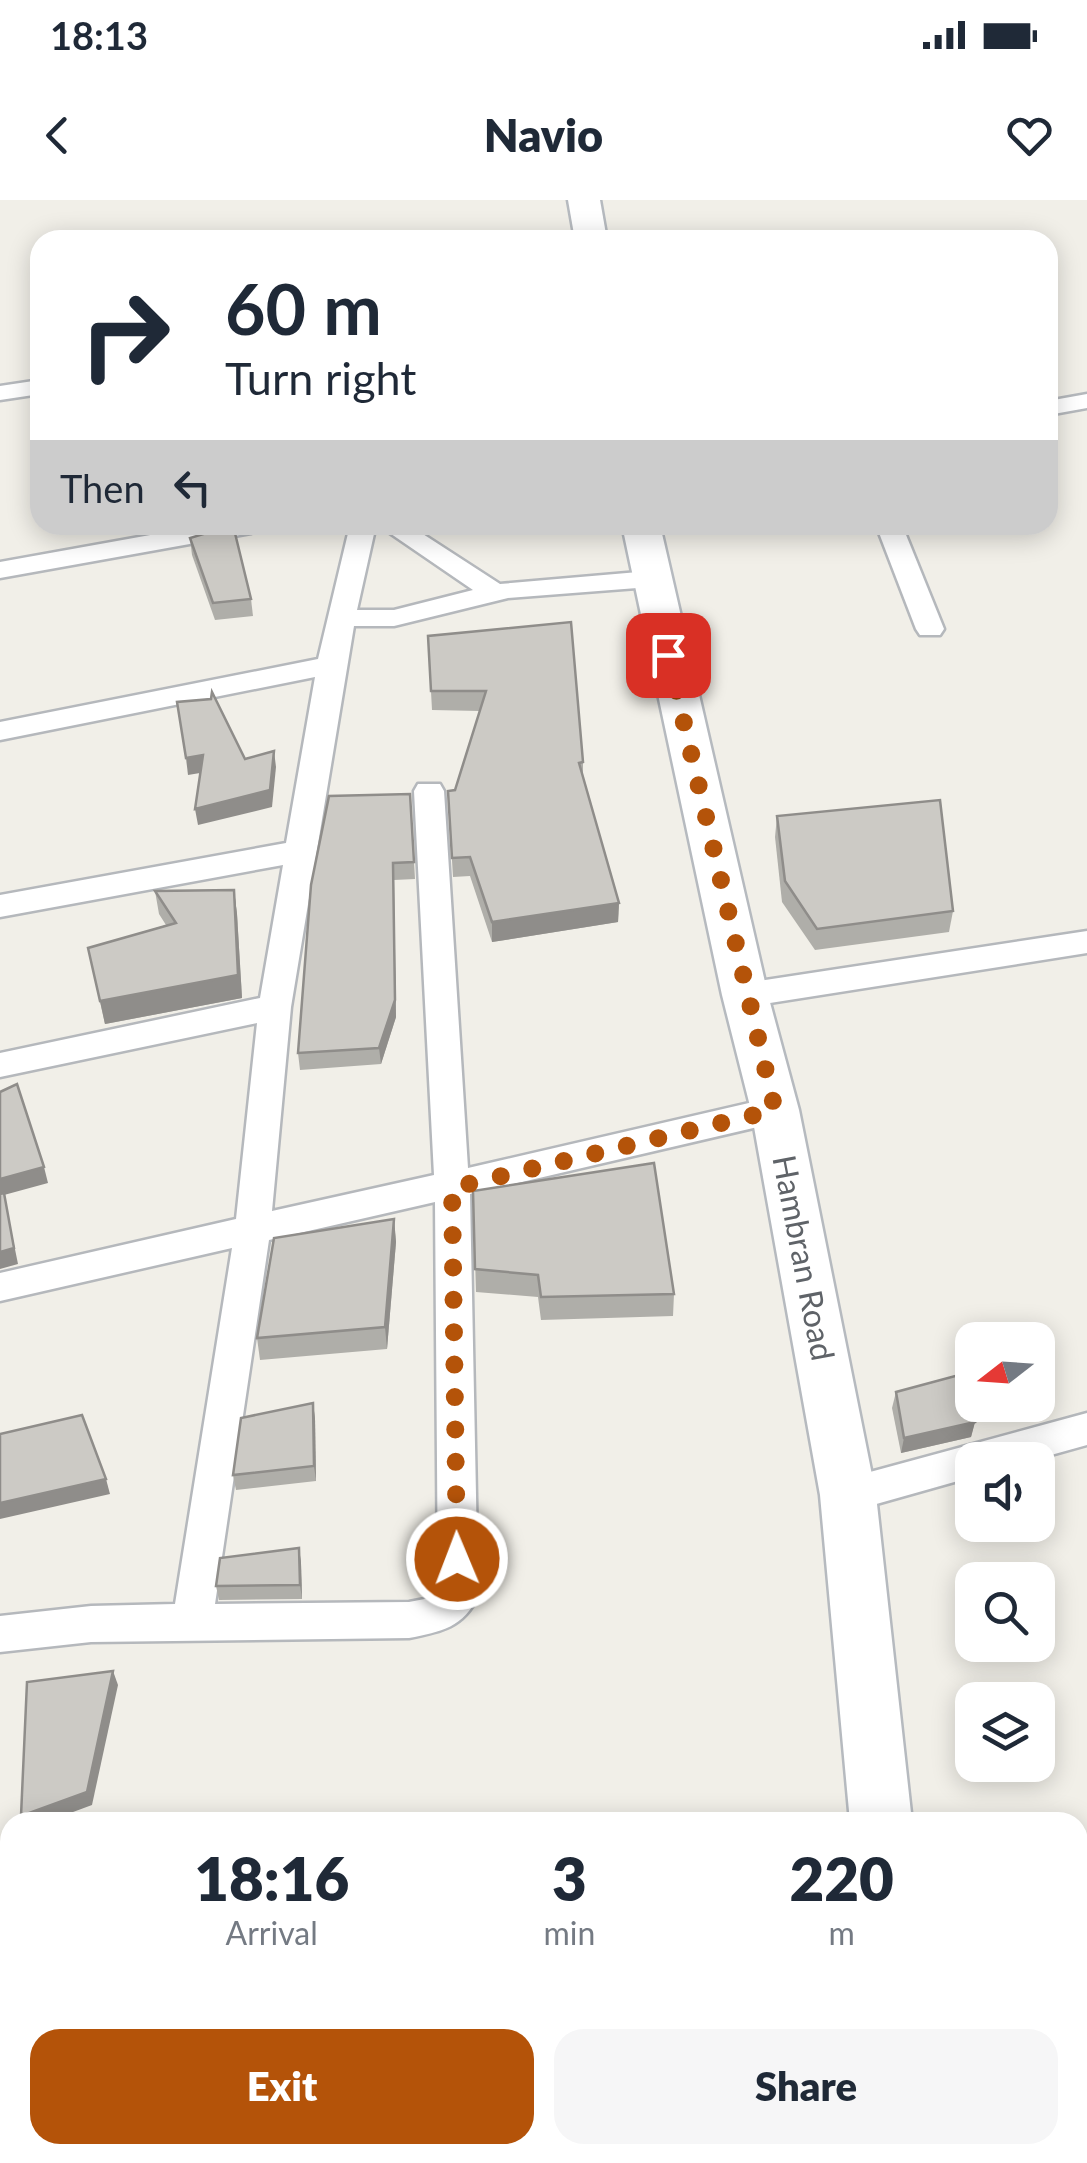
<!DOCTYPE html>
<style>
:root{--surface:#fff;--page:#f6f6f7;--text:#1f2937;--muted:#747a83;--accent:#b45309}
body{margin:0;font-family:Lato,sans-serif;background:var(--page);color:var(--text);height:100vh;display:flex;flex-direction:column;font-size:38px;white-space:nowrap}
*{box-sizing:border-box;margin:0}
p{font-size:32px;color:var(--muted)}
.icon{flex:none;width:55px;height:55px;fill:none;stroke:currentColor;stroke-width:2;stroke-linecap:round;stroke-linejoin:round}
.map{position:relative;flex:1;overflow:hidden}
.details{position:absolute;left:0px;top:1612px;width:1088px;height:352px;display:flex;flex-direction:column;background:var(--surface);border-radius:30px 30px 0 0;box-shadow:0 5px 25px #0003}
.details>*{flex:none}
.hud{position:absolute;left:30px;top:30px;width:1028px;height:305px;border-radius:30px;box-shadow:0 5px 25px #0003;background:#fff;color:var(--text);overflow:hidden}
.needle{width:65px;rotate:253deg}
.fabs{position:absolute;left:955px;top:1122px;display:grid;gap:20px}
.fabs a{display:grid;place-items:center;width:100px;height:100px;border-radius:20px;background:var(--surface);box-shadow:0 5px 25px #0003;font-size:50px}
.pin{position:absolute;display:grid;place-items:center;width:85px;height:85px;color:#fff;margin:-42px;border-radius:20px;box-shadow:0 5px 15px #0006}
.me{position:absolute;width:110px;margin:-55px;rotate:359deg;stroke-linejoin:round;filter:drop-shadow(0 0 8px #0008)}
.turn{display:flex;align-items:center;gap:35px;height:210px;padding:0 30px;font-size:45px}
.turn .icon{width:130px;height:130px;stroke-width:2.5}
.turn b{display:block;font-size:70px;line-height:85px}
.then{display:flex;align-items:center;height:95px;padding:0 30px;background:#0003;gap:20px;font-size:38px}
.eta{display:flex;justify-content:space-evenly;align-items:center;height:170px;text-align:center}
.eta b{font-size:60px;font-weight:800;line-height:70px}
.primary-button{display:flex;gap:20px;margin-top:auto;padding:20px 30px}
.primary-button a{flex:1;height:115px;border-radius:30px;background:var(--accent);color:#fff;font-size:40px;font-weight:800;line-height:115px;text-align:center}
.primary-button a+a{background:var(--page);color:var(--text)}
.status{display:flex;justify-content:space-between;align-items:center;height:70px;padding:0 50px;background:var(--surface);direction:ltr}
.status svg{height:28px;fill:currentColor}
header{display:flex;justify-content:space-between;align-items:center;height:130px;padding:0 30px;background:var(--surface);font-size:45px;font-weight:800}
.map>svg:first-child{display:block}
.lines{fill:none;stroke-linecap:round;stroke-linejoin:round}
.minor-casing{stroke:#b5b8bc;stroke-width:5}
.secondary-casing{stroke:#b6babf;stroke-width:5}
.minor{fill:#fff;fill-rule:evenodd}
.secondary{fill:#fff;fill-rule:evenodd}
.wall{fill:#afaea9}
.shaded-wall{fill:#8f8d8a}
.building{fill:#cccac5;stroke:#8f8d8a;stroke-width:2.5}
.route{stroke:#b45309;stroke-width:18;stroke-dasharray:0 32.4}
.labels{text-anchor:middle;stroke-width:8;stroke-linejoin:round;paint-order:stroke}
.street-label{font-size:32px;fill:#5f6368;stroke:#fff}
</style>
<div class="status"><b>18:13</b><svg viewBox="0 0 49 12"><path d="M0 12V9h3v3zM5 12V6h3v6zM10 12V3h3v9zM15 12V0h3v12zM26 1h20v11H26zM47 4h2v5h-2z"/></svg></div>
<header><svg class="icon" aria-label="back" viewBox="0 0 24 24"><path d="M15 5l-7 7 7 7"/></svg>Navio<svg class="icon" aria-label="heart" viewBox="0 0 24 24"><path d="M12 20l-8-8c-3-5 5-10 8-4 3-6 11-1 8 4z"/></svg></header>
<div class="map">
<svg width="1087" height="1963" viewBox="0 0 1087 1963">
<rect width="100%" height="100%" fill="#f1efe8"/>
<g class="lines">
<defs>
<g id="minor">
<polygon points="40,180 40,194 0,200 0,186"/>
<polygon points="1087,194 1087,208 1048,215 1048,201"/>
<polygon points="206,325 264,325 251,333 0,378 0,362"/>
<path d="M350,325H376L357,410H394L473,390L378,325H409L500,384L650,371L664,379L650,387L508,398L394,426H354L291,807L272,1011L434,975L414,591L418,584H440L444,591L468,968L775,897L787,901L792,910L787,919L775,923L470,994L478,1396C464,1427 441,1432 409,1438L91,1442L0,1452V1416L91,1406L175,1404L232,1048L0,1101V1073L236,1019L257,823L0,877V853L260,798L283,665L0,717V695L286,643L315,477L0,540V522L318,459ZM435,1002L438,1392L430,1398L409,1402L215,1404L269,1040Z"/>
<polygon points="876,325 902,325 944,429 940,435 920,435 916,429"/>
<polygon points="1087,731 1087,753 745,807 733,803 729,795 733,787 745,783"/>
<polygon points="1087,1213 1087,1245 1033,1260 972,1260 972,1277 848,1312 834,1307 828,1295 834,1283 848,1278"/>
<polygon points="1087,1751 1087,1795 1078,1798 1078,1754"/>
</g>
<g id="secondary">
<polygon points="568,0 600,0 607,40 575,40"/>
<polygon points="622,325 660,325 768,795 799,910 876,1295 912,1622 850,1622 820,1295 751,910 722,795"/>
<polygon points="879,1955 947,1955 948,1963 880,1963"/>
</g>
</defs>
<use href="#minor" class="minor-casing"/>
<use href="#secondary" class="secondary-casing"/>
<use href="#minor" class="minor"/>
<use href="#secondary" class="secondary"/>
</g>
<g class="wall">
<polygon points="190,338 251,399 253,416 215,420 192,355"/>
<polygon points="428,436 583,562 583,576 619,703 618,722 492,742 470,676 453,677 449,610 480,511 432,510"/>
<polygon points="410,594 415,679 394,680 396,817 381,864 300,870 298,853"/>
<polygon points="777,616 953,711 949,732 815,750 782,702 775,637"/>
<polygon points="234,690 237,714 242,798 105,824 88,748 166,725 159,714 155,691"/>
<polygon points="473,991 674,1094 673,1116 541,1120 538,1097 476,1092"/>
<polygon points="394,1019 396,1042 387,1149 260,1160 257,1138"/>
<polygon points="896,1192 975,1222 971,1237 901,1253 892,1208"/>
<polygon points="313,1203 315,1219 316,1281 236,1290 233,1275"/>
<polygon points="299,1348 301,1363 302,1399 219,1400 216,1386"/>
</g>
<g class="shaded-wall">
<polygon points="274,551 276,567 272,607 198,625 195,609"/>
<polygon points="203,555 206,572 188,575 186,558"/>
<polygon points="393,663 396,817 381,864 379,848"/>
<polygon points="234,690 237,714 242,798 105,824 100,801"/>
<polygon points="619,703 618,722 492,742 492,722"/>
<polygon points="44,967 48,983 4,995 18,1064 0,1069 0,979"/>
<polygon points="394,1019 396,1042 387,1149 385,1127"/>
<polygon points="313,1203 315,1219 316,1281 314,1266"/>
<polygon points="975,1222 971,1237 901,1253 904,1238"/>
<polygon points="106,1279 110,1294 0,1319 0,1303"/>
<polygon points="299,1348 301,1363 302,1399 300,1385"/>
<polygon points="113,1471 118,1485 92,1605 46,1622 24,1622 21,1616"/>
</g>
<g class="building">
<polygon points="233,325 251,399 213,403 190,338"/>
<polygon points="571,422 583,562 579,563 619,703 492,722 470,657 452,658 448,591 455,590 486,491 431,491 428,436"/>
<polygon points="212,492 245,559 274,551 270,590 195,609 203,555 186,558 177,502 211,499"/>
<polygon points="410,594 414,662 393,663 395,800 379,848 298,853 311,685 329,596"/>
<polygon points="940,600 953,711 817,729 785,681 777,616"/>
<polygon points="234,690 238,775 100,801 88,748 176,723 155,691"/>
<polygon points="17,884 44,967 0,979 0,892"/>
<polygon points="654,963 674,1094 541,1097 538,1075 475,1069 473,991"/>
<polygon points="4,993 14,1048 0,1052 0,994"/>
<polygon points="394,1019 385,1127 257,1138 274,1038"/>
<polygon points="959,1175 975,1222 904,1238 896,1192"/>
<polygon points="313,1203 314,1266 233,1275 241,1218"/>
<polygon points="82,1215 106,1279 0,1303 0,1234"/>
<polygon points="299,1348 300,1385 216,1386 220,1358"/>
<polygon points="113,1471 87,1592 21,1616 27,1482"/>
</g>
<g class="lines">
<polyline class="route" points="457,1359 452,988 775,910 668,455"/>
</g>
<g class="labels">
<g class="street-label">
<text transform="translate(803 1058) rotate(79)" y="11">Hambran Road</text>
</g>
</g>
</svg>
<div class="fabs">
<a><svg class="needle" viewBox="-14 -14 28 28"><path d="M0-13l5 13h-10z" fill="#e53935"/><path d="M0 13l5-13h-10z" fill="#747a83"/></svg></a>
<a><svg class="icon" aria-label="sound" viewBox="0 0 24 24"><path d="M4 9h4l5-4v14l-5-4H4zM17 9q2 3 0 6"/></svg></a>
<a><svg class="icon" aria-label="search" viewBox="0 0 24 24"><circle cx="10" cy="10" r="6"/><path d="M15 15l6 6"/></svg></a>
<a><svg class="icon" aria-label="layers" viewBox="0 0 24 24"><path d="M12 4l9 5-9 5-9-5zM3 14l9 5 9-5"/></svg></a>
</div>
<div class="pin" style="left:668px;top:455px;background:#d93025"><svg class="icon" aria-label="arrive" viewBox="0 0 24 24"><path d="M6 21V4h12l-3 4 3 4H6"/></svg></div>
<svg class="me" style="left:457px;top:1359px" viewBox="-20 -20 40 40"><circle r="17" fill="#b45309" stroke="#fff" stroke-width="3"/><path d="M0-11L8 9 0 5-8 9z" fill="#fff"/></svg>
<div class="hud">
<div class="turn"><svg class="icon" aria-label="right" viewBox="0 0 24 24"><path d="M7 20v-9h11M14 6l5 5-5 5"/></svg><div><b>60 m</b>Turn right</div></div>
<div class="then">Then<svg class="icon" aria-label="left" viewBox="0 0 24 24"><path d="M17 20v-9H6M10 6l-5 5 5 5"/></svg></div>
</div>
<section class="details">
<div class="eta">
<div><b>18:16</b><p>Arrival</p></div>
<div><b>3</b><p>min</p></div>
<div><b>220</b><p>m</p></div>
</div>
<div class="primary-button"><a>Exit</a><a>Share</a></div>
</section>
</div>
